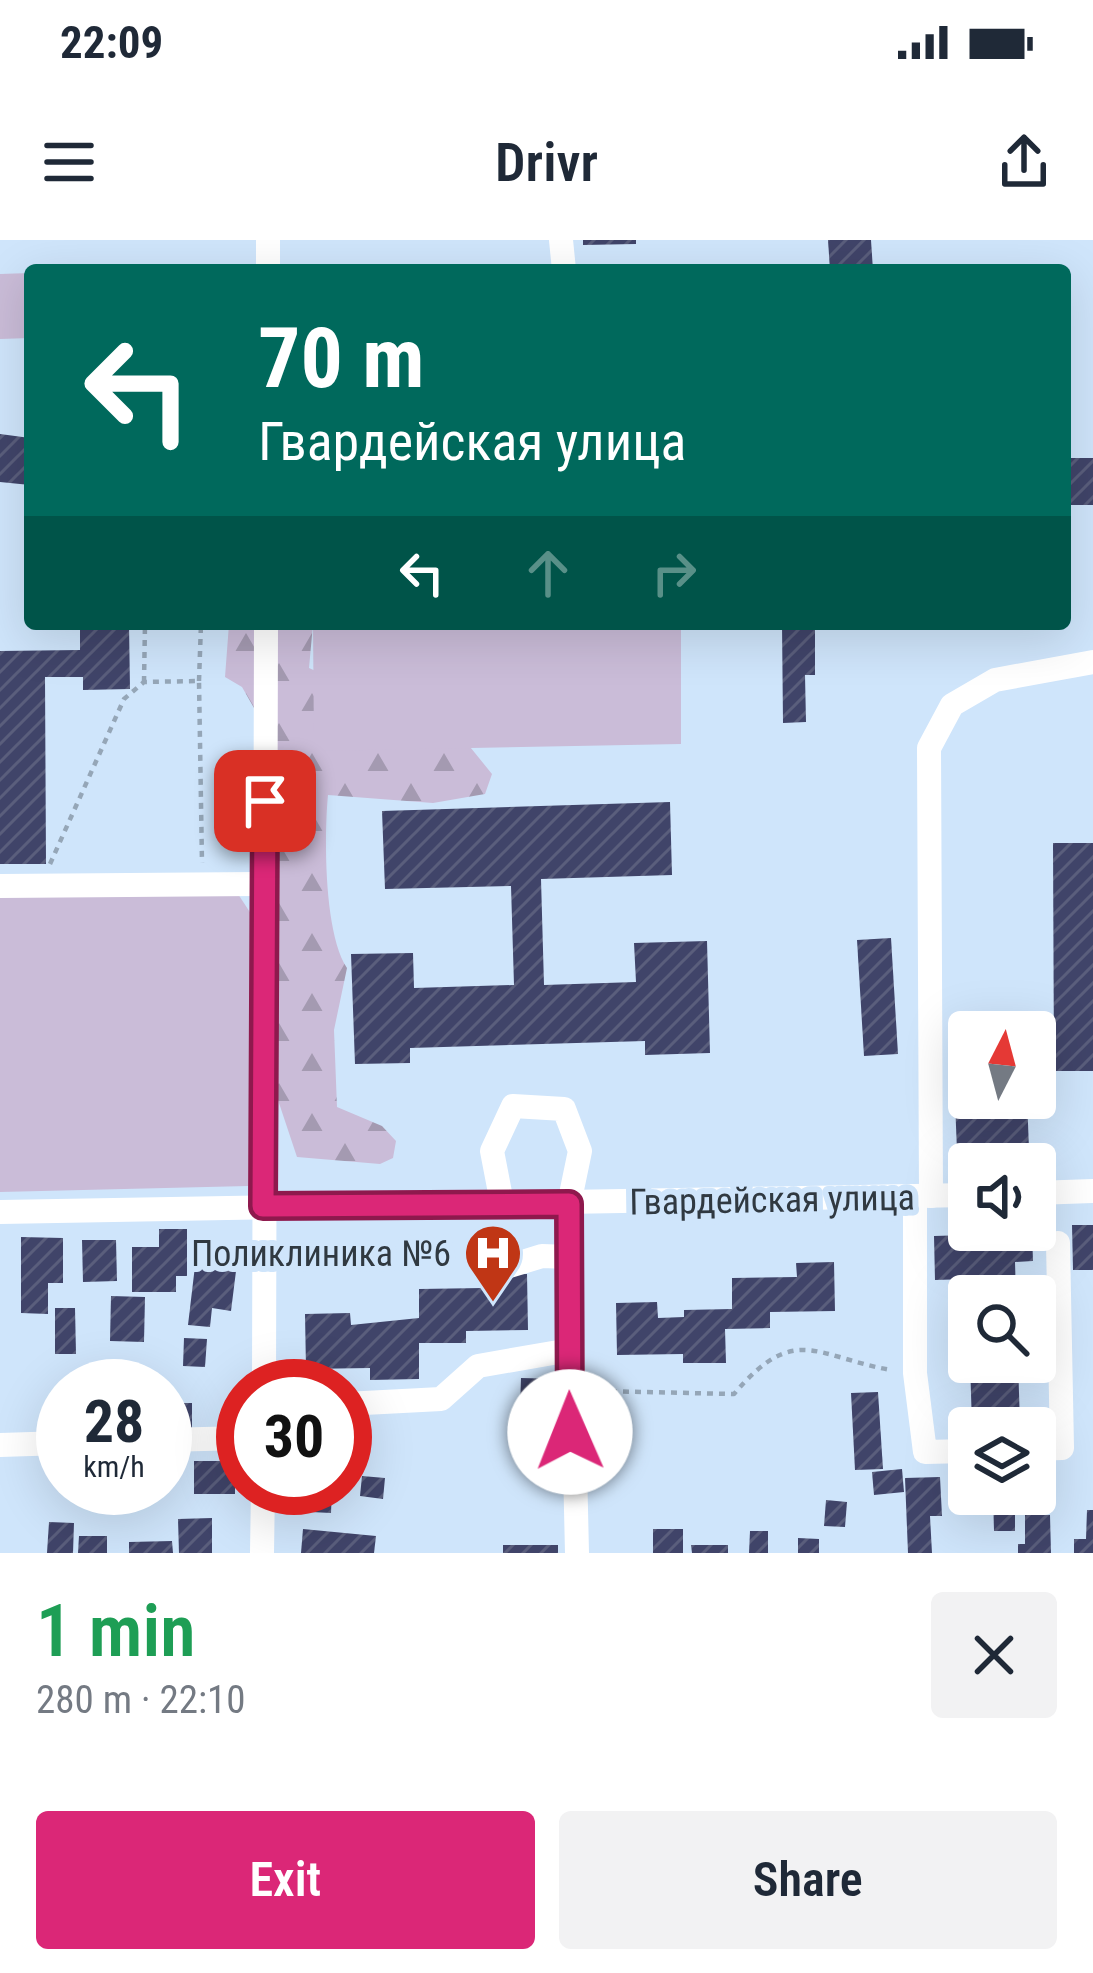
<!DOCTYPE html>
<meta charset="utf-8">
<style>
:root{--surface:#fff;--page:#f2f2f3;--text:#1f2937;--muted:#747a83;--accent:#db2777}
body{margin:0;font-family:"Roboto Condensed",sans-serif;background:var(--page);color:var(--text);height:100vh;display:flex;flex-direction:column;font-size:45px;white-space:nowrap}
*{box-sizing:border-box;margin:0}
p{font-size:39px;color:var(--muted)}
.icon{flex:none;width:66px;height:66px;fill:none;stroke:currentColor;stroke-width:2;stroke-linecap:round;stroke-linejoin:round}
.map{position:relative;height:1313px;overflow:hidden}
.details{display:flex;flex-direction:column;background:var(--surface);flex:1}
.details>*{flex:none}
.hud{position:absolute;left:24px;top:24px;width:1047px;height:366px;border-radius:12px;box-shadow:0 12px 48px #0002;background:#00695c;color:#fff;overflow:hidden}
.needle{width:78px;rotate:6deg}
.controls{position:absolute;left:948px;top:771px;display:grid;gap:24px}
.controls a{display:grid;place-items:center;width:108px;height:108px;border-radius:12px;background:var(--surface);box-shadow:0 12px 48px #0002;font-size:60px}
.speed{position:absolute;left:36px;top:1119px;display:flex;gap:24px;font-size:60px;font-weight:700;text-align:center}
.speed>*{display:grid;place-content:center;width:156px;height:156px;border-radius:50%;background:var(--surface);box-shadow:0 12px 48px #0002;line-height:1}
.speed small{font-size:30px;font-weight:400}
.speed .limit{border:18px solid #d22;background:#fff;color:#111}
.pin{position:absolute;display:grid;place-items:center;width:102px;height:102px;color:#fff;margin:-51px;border-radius:24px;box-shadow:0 6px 18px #0006}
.me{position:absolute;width:132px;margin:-66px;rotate:359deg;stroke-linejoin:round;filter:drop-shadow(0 0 9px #0008)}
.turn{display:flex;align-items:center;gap:42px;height:252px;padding:0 36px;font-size:54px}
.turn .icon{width:156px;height:156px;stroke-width:2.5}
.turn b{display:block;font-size:84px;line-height:102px}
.lanes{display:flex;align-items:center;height:114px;padding:0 36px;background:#0003;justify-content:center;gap:60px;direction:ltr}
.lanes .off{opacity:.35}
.round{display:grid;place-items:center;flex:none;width:126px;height:126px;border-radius:12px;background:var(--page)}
.overview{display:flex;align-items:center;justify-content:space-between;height:204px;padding:0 36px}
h1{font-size:72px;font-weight:600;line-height:90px;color:#1e9e55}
.button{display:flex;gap:24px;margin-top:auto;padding:24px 36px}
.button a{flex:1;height:138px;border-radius:12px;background:var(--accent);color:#fff;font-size:48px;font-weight:600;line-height:138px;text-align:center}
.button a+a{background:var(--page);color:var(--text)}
.status{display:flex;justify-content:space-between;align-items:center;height:84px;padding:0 60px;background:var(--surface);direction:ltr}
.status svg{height:33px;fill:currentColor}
header{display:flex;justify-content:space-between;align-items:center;height:156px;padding:0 36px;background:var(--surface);font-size:54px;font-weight:600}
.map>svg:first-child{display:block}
.forest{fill:url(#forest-firs)}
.park{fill:#cabcd8}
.building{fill:url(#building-hatch)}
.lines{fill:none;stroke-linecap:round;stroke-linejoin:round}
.path{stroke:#95a6b7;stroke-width:4.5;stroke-dasharray:6 6;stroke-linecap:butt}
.minor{stroke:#fff;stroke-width:24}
.route-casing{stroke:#8e194d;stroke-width:30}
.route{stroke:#db2777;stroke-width:21}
.labels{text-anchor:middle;stroke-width:12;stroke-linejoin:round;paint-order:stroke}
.street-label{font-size:36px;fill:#303941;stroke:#cfe5fb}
.poi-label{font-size:36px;fill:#303941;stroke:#cfe5fb;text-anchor:end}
</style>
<div class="status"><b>22:09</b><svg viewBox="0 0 49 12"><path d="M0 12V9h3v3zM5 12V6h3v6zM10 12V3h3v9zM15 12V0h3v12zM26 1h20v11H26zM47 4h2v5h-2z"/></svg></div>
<header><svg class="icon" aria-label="menu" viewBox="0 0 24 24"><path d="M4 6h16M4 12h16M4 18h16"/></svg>Drivr<svg class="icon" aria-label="share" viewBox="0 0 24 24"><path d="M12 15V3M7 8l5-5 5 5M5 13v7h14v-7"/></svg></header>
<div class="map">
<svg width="1093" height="1313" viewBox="0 0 1093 1313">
<defs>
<pattern id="forest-firs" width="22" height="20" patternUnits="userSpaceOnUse" patternTransform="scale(3)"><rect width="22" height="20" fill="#cabcd8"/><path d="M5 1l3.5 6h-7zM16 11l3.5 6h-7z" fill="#a49ab1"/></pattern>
<pattern id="building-hatch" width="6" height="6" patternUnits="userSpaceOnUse" patternTransform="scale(3)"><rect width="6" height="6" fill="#404469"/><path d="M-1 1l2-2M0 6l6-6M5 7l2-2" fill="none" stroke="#5a5e7c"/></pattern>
</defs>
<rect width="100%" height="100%" fill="#cfe5fb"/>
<path class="forest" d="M229,384H313L309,428L462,497L492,534L485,554L433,563L328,555C324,597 324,693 347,728L334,790L337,867L382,886L396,901L393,918L380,924L297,917L263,815L279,611L254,468L242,447L225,437Z"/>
<g class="park">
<polygon points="30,33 30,98 0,99 0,34"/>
<polygon points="313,384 681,384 681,504 314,511"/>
<polygon points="238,654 255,680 248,946 0,952 0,655"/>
</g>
<g class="building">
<polygon points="583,0 636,0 636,4 583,5"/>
<polygon points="828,0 871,0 873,30 830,30"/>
<polygon points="0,194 30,198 30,245 0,242"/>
<rect x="1065" y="218" width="28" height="47"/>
<polygon points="80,384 129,384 130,449 83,450 83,437 45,437 46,624 0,624 0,411 80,410"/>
<polygon points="782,384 815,384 815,435 805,435 806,482 783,483"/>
<polygon points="670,562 672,635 541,639 544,745 636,742 634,703 707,701 710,813 645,815 645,801 410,808 410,823 355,824 351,714 413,713 414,748 514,745 511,646 385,649 382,571"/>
<polygon points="1053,603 1093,603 1093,831 1054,831"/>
<polygon points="891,698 898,814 864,816 857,700"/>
<polygon points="1027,858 1029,909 957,911 955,861"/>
<polygon points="1072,985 1093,985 1093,1030 1073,1030"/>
<polygon points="159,989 187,989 187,1036 176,1036 176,1052 132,1052 132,1007 159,1007"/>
<polygon points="1032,993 1033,1021 1015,1022 1016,1056 968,1056 968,1039 935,1040 934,996"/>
<polygon points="21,997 63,998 63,1043 48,1043 48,1074 21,1073"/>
<polygon points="82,1000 116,1000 117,1041 83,1042"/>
<polygon points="834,1022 835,1071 770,1072 770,1088 725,1089 726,1123 683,1123 683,1114 617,1115 616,1063 657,1062 658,1078 684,1077 684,1070 732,1069 732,1038 797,1037 796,1023"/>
<polygon points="195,1026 236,1031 231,1071 212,1068 210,1087 188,1085"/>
<polygon points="527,1034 528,1090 466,1091 466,1103 419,1103 419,1139 370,1140 370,1128 306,1129 305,1074 350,1073 351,1085 419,1078 419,1049 483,1048 483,1035"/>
<polygon points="111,1056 145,1057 144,1102 110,1101"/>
<polygon points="55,1068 75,1068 76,1114 55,1114"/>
<polygon points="184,1098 207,1099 205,1127 183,1126"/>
<polygon points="970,1122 1018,1122 1020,1184 972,1185"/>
<polygon points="521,1138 560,1139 559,1168 520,1168"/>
<polygon points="878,1152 883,1229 855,1230 851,1153"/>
<rect x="170" y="1163" width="22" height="27"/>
<polygon points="345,1198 361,1198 361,1219 345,1218"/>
<rect x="194" y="1221" width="41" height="33"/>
<polygon points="902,1229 904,1252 874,1255 872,1232"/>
<polygon points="362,1236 385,1238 383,1259 360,1256"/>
<polygon points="940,1237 942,1276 930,1276 932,1313 908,1313 905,1238"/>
<polygon points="292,1248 332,1248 331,1273 291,1271"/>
<polygon points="993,1254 1015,1254 1015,1291 994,1291"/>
<polygon points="826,1260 847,1262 845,1287 824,1286"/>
<polygon points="1087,1270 1093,1270 1093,1313 1074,1313 1074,1299 1086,1299"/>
<polygon points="1025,1275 1050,1275 1051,1313 1018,1313 1018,1304 1025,1304"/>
<polygon points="212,1278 212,1313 179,1313 178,1279"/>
<polygon points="49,1282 74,1283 73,1313 47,1313"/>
<polygon points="303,1289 376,1296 374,1313 301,1313"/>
<rect x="653" y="1289" width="30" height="24"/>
<polygon points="750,1291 768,1291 768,1313 749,1313"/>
<polygon points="79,1296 107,1296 107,1313 78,1313"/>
<polygon points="798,1298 819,1299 819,1313 798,1313"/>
<polygon points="172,1301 173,1313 129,1313 129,1302"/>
<rect x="503" y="1305" width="55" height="8"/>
<polygon points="691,1305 728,1305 728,1313 692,1313"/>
</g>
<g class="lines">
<g class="path">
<polyline points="199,441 201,384"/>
<polyline points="144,442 145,384"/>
<polyline points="50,624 124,459 144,442 199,441 202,623"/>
<path d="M599,1151L734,1154C795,1082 816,1117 891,1130"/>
</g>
<g class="minor">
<polyline points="561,0 564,30"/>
<polyline points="268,30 268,0"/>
<polyline points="0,646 264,644"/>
<polyline points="1035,953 1093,951"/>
<polyline points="915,956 915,1133 925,1212 969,1211"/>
<polyline points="931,956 929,508 952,465 995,440 1093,422"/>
<polyline points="502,963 492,911 513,866 564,869 580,911 569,964 577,1313"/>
<polyline points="0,972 969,955"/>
<polyline points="503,1028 542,1016 569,1017"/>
<polyline points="264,1146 266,384"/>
<polyline points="345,1164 441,1159 478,1126 570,1110"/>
<polyline points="165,1200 243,1198"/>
<polyline points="0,1205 63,1203"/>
<polyline points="1035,1209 1062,1208 1058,1003"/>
<polyline points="262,1313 263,1248"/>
</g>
</g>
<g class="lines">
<defs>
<polyline id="route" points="265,561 263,966 569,964 570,1192"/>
</defs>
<use href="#route" class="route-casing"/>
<use href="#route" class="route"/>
</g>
<defs>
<symbol id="hospital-pin" viewBox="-11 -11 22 30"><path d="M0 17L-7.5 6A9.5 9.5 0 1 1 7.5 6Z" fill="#c03615" stroke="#cfe5fb"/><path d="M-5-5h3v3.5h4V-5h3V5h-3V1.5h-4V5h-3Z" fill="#fff"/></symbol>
</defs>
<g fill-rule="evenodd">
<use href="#hospital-pin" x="460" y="980" width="66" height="90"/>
</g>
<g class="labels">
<g class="street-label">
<text transform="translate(772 959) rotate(-1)" y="13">Гвардейская улица</text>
</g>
<g class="poi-label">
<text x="451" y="1026">Поликлиника №6</text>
</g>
</g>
</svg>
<div class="controls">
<a><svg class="needle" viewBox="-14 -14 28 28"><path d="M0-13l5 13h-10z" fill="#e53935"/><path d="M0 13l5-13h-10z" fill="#747a83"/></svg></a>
<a><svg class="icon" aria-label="sound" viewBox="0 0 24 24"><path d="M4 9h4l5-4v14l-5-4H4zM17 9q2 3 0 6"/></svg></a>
<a><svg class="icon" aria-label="search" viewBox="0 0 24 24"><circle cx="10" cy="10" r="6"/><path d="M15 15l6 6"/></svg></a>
<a><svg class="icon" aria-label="layers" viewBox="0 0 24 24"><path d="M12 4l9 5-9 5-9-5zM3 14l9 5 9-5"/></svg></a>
</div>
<div class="speed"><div>28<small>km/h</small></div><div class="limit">30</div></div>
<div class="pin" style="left:265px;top:561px;background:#d93025"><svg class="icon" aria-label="arrive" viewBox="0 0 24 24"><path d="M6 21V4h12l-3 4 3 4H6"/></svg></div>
<svg class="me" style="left:570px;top:1192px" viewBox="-20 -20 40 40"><circle r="19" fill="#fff"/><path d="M0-13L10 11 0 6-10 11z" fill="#db2777"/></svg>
<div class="hud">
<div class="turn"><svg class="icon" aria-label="left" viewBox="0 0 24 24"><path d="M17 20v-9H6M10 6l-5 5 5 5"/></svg><div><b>70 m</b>Гвардейская улица</div></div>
<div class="lanes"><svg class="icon" aria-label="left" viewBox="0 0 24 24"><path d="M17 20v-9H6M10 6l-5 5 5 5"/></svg><svg class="icon off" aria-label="ahead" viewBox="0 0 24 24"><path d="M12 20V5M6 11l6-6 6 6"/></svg><svg class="icon off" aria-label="right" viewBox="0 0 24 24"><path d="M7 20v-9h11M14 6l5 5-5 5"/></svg></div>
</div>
</div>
<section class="details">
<div class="overview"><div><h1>1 min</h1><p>280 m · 22:10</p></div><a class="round"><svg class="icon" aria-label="close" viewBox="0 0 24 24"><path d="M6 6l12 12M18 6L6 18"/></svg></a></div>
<div class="button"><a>Exit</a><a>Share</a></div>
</section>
